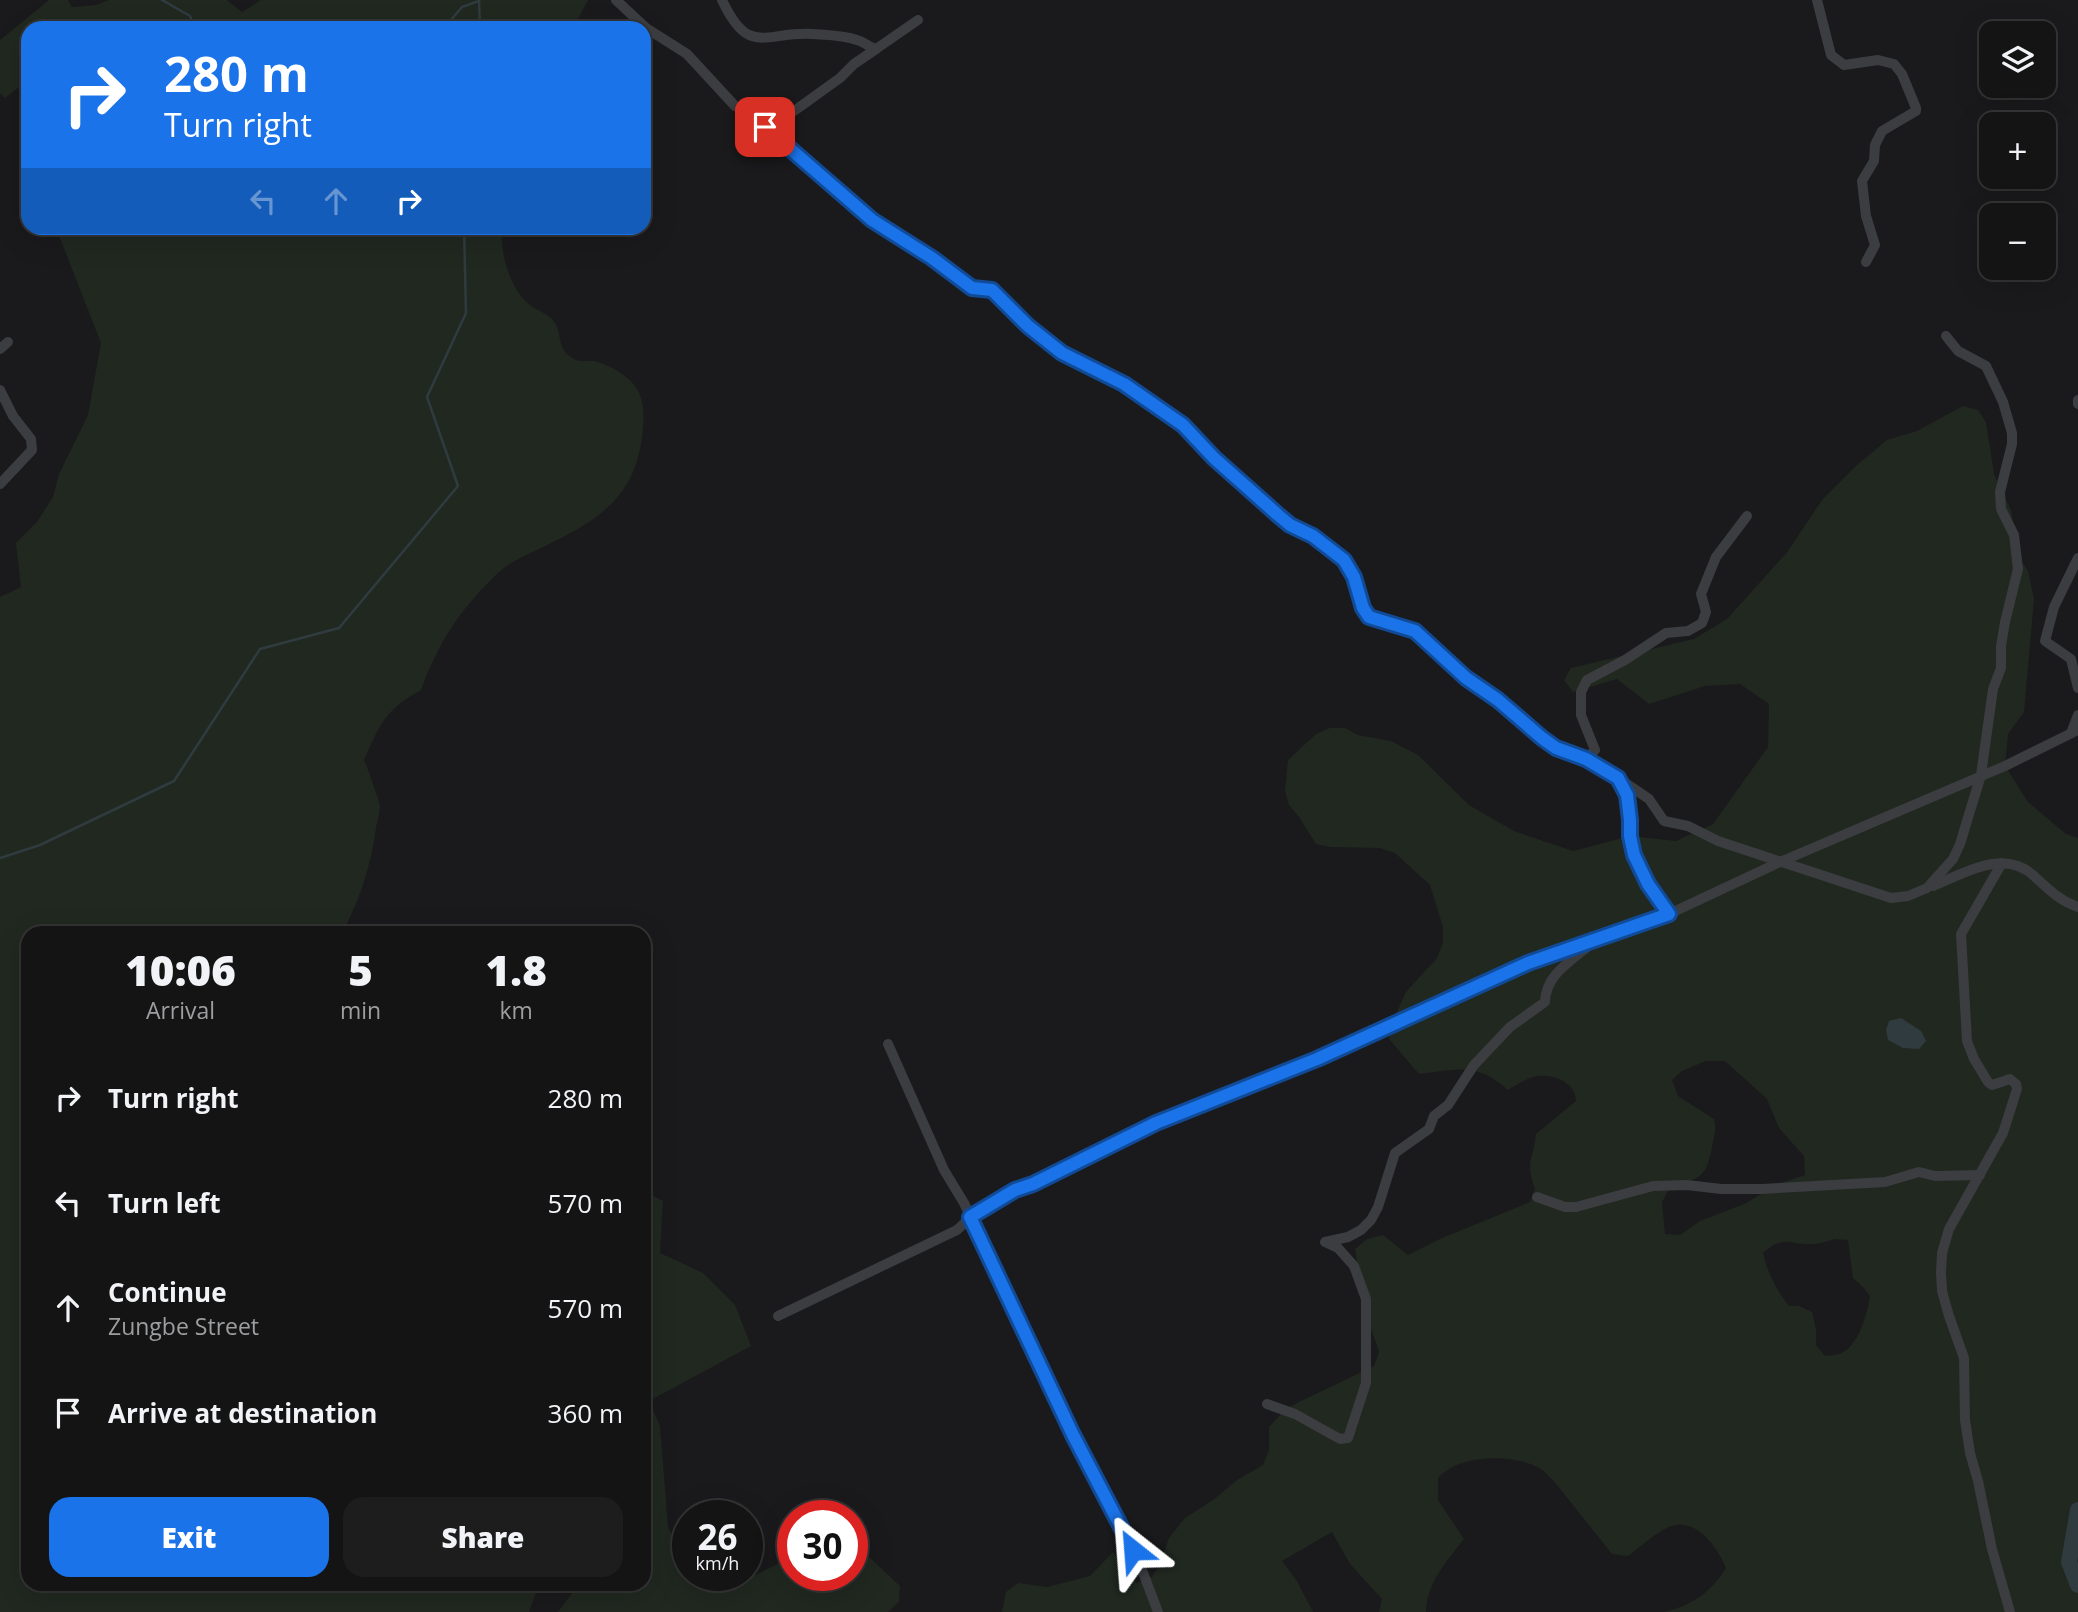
<!DOCTYPE html>
<meta charset="utf-8">
<style>
:root{--surface:#141415;--page:#1d1d1e;--text:#f1f3f6;--muted:#9d9ea0;--line:#333334;--accent:#1a73e8}
body{margin:0;font-family:"Open Sans",sans-serif;background:var(--page);color:var(--text);height:100vh;display:flex;flex-direction:column;font-size:26px;white-space:nowrap}
*{box-sizing:border-box;margin:0}
p{font-size:23px;color:var(--muted)}
.icon{flex:none;width:38px;height:38px;fill:none;stroke:currentColor;stroke-width:2;stroke-linecap:round;stroke-linejoin:round}
.map{position:relative;flex:1;overflow:hidden}
.details{position:absolute;left:21px;top:926px;width:630px;height:665px;display:flex;flex-direction:column;background:var(--surface);border-radius:21px;box-shadow:0 7px 28px #0002,0 0 0 2px var(--line)}
.details>*{flex:none}
.banner{position:absolute;left:21px;top:21px;width:630px;height:214px;border-radius:21px;box-shadow:0 7px 28px #0002,0 0 0 2px var(--line);background:#1a73e8;color:#fff;overflow:hidden}
.buttons{position:absolute;left:1979px;top:21px;display:grid;gap:14px}
.buttons a{display:grid;place-items:center;width:77px;height:77px;border-radius:14px;background:var(--surface);box-shadow:0 7px 28px #0002,0 0 0 2px var(--line);font-size:35px}
.speed{position:absolute;left:672px;top:1500px;display:flex;gap:14px;font-size:35px;font-weight:700;text-align:center}
.speed>*{display:grid;place-content:center;width:91px;height:91px;border-radius:50%;background:var(--surface);box-shadow:0 7px 28px #0002,0 0 0 2px var(--line);line-height:1}
.speed small{font-size:18px;font-weight:400}
.speed .limit{border:10px solid #d22;background:#fff;color:#111}
.pin{position:absolute;display:grid;place-items:center;width:60px;height:60px;color:#fff;margin:-30px;border-radius:14px;box-shadow:0 4px 10px #0006}
.me{position:absolute;width:77px;margin:-38px;rotate:332deg;stroke-linejoin:round;filter:drop-shadow(0 0 5px #0008)}
.turn{display:flex;align-items:center;gap:24px;height:147px;padding:0 28px;font-size:32px}
.turn .icon{width:91px;height:91px;stroke-width:2.5}
.turn b{display:block;font-size:49px;line-height:60px}
.lanes{display:flex;align-items:center;height:66px;padding:0 28px;background:#0003;justify-content:center;gap:35px;direction:ltr}
.lanes .off{opacity:.35}
.eta{display:flex;justify-content:space-evenly;align-items:center;height:119px;text-align:center}
.eta b{font-size:42px;font-weight:800;line-height:49px}
.action{display:flex;gap:14px;margin-top:auto;padding:14px 28px}
.action a{flex:1;height:80px;border-radius:21px;background:var(--accent);color:#fff;font-size:28px;font-weight:800;line-height:80px;text-align:center}
.action a+a{background:var(--page);color:var(--text)}
ul{padding:0;list-style:none}
li{display:flex;align-items:center;gap:21px;height:105px;padding:0 28px}
li div{flex:1}
li b{display:block;font-size:26px}
li em{font-style:normal}
.map>svg:first-child{display:block}
.green{fill:#202820;fill-rule:evenodd}
.water{fill:#303b40}
.lines{fill:none;stroke-linecap:round;stroke-linejoin:round}
.stream{stroke:#303b40;stroke-width:2.5}
.river{stroke:#303b40;stroke-width:16}
.street{stroke:#3b3d41;stroke-width:10}
.route-casing{stroke:#114b97;stroke-width:18}
.route{stroke:#1a73e8;stroke-width:12}
</style>
<div class="map">
<svg width="2078" height="1612" viewBox="0 0 2078 1612">
<rect width="100%" height="100%" fill="#1a1a1c"/>
<g class="green">
<polygon points="49,0 68,0 72,7 96,5 109,0 227,0 242,12 261,0 588,0 573,28 28,28 28,80 5,98 0,93 0,40"/>
<path d="M70,228H502C500,252 509,289 530,305C538,312 548,312 555,323C563,337 556,349 574,359C581,363 587,360 594,361C608,364 627,375 635,386C646,402 644,418 642,437C634,501 594,522 541,548C527,555 511,561 499,572C461,608 439,641 421,690C385,710 380,724 364,760C367,766 379,800 380,806C380,813 377,822 376,828C371,865 360,900 342,933H28V1584H539L529,1612H0V597L21,587L16,543L37,522L53,497L59,474L88,415L101,343L58,233Z"/>
<path d="M1963,406L1978,410L1986,422L1994,474L2011,510L2019,557L2028,571L2034,599L2024,712L2008,734L2005,766L2028,802L2066,834L2078,838V1612H1664C1693,1605 1710,1593 1726,1568C1718,1548 1696,1516 1669,1527C1655,1533 1640,1547 1628,1556L1612,1554L1553,1480C1549,1477 1545,1472 1541,1469C1514,1453 1459,1454 1438,1478V1500L1464,1539C1447,1561 1427,1582 1426,1612H1379L1382,1599L1350,1564L1332,1532L1282,1561L1297,1581L1313,1612H1002L1006,1592L1018,1583L1047,1587L1090,1576L1113,1552L1128,1576L1137,1583L1152,1577L1160,1564L1169,1538L1185,1518L1213,1500L1237,1480L1263,1465L1269,1450V1427L1285,1410L1299,1402L1374,1366L1379,1352L1364,1308L1355,1249L1367,1239L1383,1235L1408,1255L1442,1238L1530,1202L1535,1189C1525,1160 1533,1161 1536,1134L1576,1101C1576,1081 1549,1072 1533,1077C1524,1080 1515,1086 1508,1090C1476,1061 1458,1070 1419,1074L1389,1039L1392,1023L1406,992L1437,958L1443,943V927L1430,885L1395,853L1380,848L1331,847L1316,844L1299,817L1289,805L1285,791L1288,760L1316,734L1330,728H1345L1358,735L1391,741L1418,755L1469,805L1514,831L1573,851L1630,836L1676,841L1713,824L1768,747L1769,704L1740,684L1705,686L1649,704L1617,679L1573,692L1564,680L1571,668L1694,639L1727,619L1788,551L1822,500L1857,465L1887,440L1917,431ZM1706,1061H1725L1767,1099L1779,1128L1804,1156L1805,1175L1781,1183L1744,1204L1700,1221L1680,1235L1665,1234L1662,1202L1670,1187C1700,1177 1706,1180 1712,1147C1714,1135 1717,1131 1714,1119L1678,1096L1672,1080L1682,1071ZM1835,1239L1848,1240L1853,1278L1864,1288L1870,1296C1867,1314 1859,1344 1842,1353C1837,1355 1830,1355 1825,1356L1816,1345V1330L1812,1312L1799,1306H1789C1776,1289 1768,1274 1763,1253C1784,1234 1789,1245 1812,1244C1819,1244 1828,1241 1835,1239Z"/>
<path d="M644,1191L663,1201L660,1253L703,1273L735,1305L751,1346L649,1401L660,1426L668,1527L688,1567V1575C704,1575 719,1585 736,1582C757,1578 772,1563 793,1559V1575H852V1541L900,1586L899,1602L888,1612H558L579,1584H644Z"/>
</g>
<polygon class="water" points="1901,1018 1921,1031 1926,1041 1919,1049 1903,1048 1888,1040 1886,1030 1889,1021"/>
<g class="lines">
<g class="stream">
<polyline points="162,0 190,16 195,28"/>
<polyline points="479,0 480,25 483,28"/>
<polyline points="444,28 462,7 479,1"/>
<polyline points="0,858 40,845 174,781 260,649 339,628 458,486 427,397 466,313 464,228"/>
</g>
<polyline class="river" points="2078,1510 2069,1562 2078,1585"/>
<g class="street">
<polyline points="616,0 646,28 687,54 735,106 748,112 871,220 931,258 972,288 992,290 1028,326 1062,353 1124,384 1183,425 1214,458 1278,515 1290,525 1313,536 1344,560 1354,577 1363,608 1369,617 1415,631 1466,678 1498,700 1522,723 1556,748 1586,759 1618,778 1649,799 1664,821 1688,826 1718,841 1891,898 1908,896 1927,888 1953,859 1960,844 1981,775 1993,689 2001,668 2001,646 2005,622 2018,569 2014,535 2001,509 2000,492 2012,444 2012,433 2003,402 1986,366 1958,351 1946,336"/>
<path d="M722,0C749,58 765,31 813,34C827,35 843,35 857,40C864,42 869,47 876,49L918,20"/>
<polyline points="1817,0 1831,55 1844,65 1878,60 1894,64 1902,74 1916,108 1916,111 1882,131 1875,145 1874,161 1862,181 1866,216 1875,245 1866,262"/>
<polyline points="758,122 769,121 794,111 840,78 854,64 876,49"/>
<polyline points="0,349 8,342"/>
<polyline points="0,390 13,416 31,439 32,450 0,484"/>
<polyline points="2078,400 2078,404"/>
<polyline points="2078,558 2054,607 2045,641 2071,659 2078,688"/>
<polyline points="2071,733 2078,715"/>
<polyline points="1586,759 1595,750 1581,715 1581,692 1587,680 1625,660 1666,633 1688,631 1702,623 1706,612 1701,594 1716,557 1747,516"/>
<path d="M1619,781C1625,793 1629,804 1630,818C1631,825 1629,833 1631,840C1637,868 1654,891 1669,914"/>
<polyline points="2002,863 1961,934 1967,1041 1974,1059 1988,1082 1992,1085 2010,1079 2016,1084 2017,1089 2003,1133 1949,1229 1942,1253 1941,1273 1942,1291 1949,1316 1964,1358 1965,1420 1970,1453 1978,1481 1992,1549 2010,1612"/>
<path d="M1933,886C1965,873 2004,848 2034,876C2048,889 2060,901 2078,907"/>
<polyline points="888,1044 944,1170 964,1203 1073,1435 1139,1562 1158,1612"/>
<polyline points="1537,1197 1565,1207 1576,1207 1653,1186 1687,1185 1721,1189 1762,1189 1885,1182 1919,1172 1935,1176 1980,1175"/>
<path d="M778,1316L957,1230C978,1209 1005,1194 1033,1184L1156,1123L1317,1059L1528,963L1669,914L1780,862L2005,766L2078,730"/>
<path d="M1267,1404L1295,1414L1340,1439L1348,1438L1366,1383V1299L1354,1266L1338,1248L1325,1242L1348,1237L1361,1230L1371,1220L1378,1207L1395,1153L1429,1129L1434,1116L1448,1105L1474,1065L1510,1027L1545,1002C1546,973 1572,961 1592,943"/>
</g>
</g>
<g class="lines">
<defs>
<polyline id="route" points="765,127 872,220 932,258 972,288 992,290 1028,326 1062,353 1124,384 1183,425 1214,458 1278,515 1290,525 1313,536 1344,560 1354,577 1363,608 1369,617 1415,631 1466,678 1498,700 1542,738 1556,748 1586,759 1618,778 1627,795 1630,820 1630,836 1634,855 1648,884 1669,914 1528,963 1317,1059 1156,1123 1033,1184 1015,1190 970,1217 1073,1435 1133,1550"/>
</defs>
<use href="#route" class="route-casing"/>
<use href="#route" class="route"/>
</g>
</svg>
<div class="buttons">
<a><svg class="icon" aria-label="layers" viewBox="0 0 24 24"><path d="M12 4l9 5-9 5-9-5zM3 14l9 5 9-5"/></svg></a>
<a>+</a>
<a>−</a>
</div>
<div class="speed"><div>26<small>km/h</small></div><div class="limit">30</div></div>
<div class="pin" style="left:765px;top:127px;background:#d93025"><svg class="icon" aria-label="arrive" viewBox="0 0 24 24"><path d="M6 21V4h12l-3 4 3 4H6"/></svg></div>
<svg class="me" style="left:1133px;top:1550px" viewBox="-20 -20 40 40"><path d="M0-17L14 15 0 8-14 15z" fill="#1a73e8" stroke="#fff" stroke-width="4"/></svg>
<div class="banner">
<div class="turn"><svg class="icon" aria-label="right" viewBox="0 0 24 24"><path d="M7 20v-9h11M14 6l5 5-5 5"/></svg><div><b>280 m</b>Turn right</div></div>
<div class="lanes"><svg class="icon off" aria-label="left" viewBox="0 0 24 24"><path d="M17 20v-9H6M10 6l-5 5 5 5"/></svg><svg class="icon off" aria-label="ahead" viewBox="0 0 24 24"><path d="M12 20V5M6 11l6-6 6 6"/></svg><svg class="icon" aria-label="right" viewBox="0 0 24 24"><path d="M7 20v-9h11M14 6l5 5-5 5"/></svg></div>
</div>
<section class="details">
<div class="eta">
<div><b>10:06</b><p>Arrival</p></div>
<div><b>5</b><p>min</p></div>
<div><b>1.8</b><p>km</p></div>
</div>
<ul>
<li><svg class="icon" aria-label="right" viewBox="0 0 24 24"><path d="M7 20v-9h11M14 6l5 5-5 5"/></svg><div><b>Turn right</b></div><em>280 m</em></li>
<li><svg class="icon" aria-label="left" viewBox="0 0 24 24"><path d="M17 20v-9H6M10 6l-5 5 5 5"/></svg><div><b>Turn left</b></div><em>570 m</em></li>
<li><svg class="icon" aria-label="ahead" viewBox="0 0 24 24"><path d="M12 20V5M6 11l6-6 6 6"/></svg><div><b>Continue</b><p>Zungbe Street</p></div><em>570 m</em></li>
<li><svg class="icon" aria-label="arrive" viewBox="0 0 24 24"><path d="M6 21V4h12l-3 4 3 4H6"/></svg><div><b>Arrive at destination</b></div><em>360 m</em></li>
</ul>
<div class="action"><a>Exit</a><a>Share</a></div>
</section>
</div>
